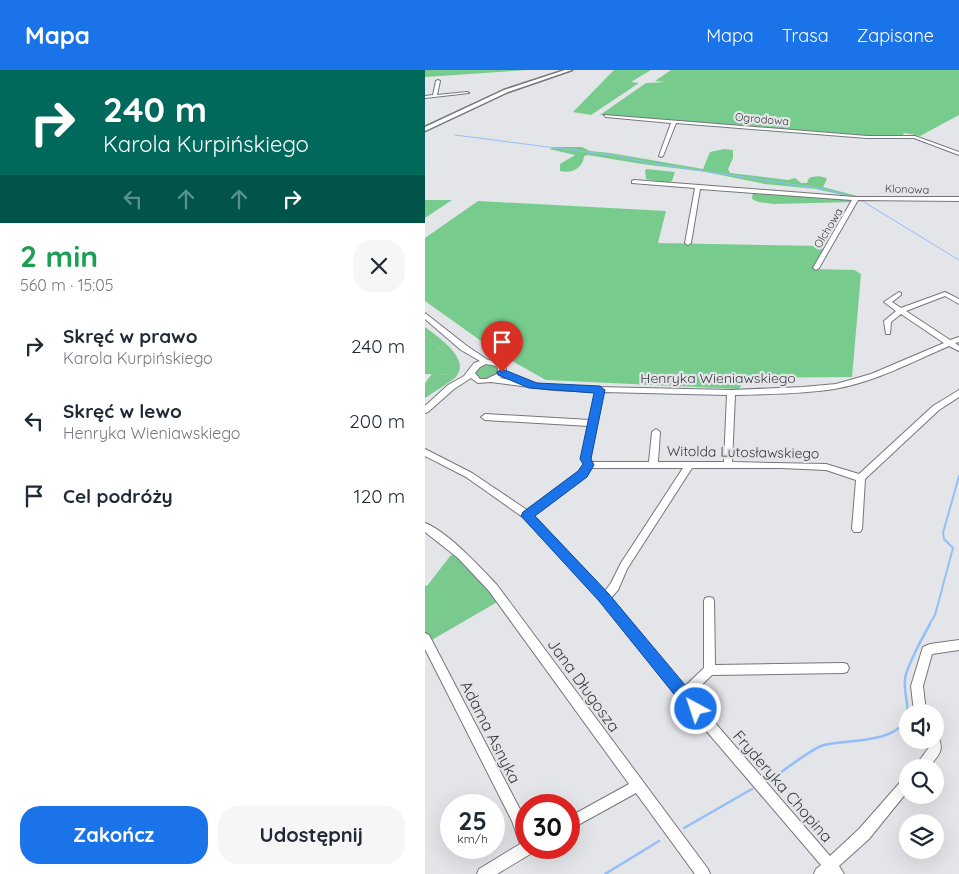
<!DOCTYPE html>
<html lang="pl">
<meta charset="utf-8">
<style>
:root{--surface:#fff;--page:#f6f6f7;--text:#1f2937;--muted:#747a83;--accent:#1a73e8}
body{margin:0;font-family:Quicksand,sans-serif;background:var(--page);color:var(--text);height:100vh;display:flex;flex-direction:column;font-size:19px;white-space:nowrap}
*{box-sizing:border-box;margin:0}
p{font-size:16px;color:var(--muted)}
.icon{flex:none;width:28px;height:28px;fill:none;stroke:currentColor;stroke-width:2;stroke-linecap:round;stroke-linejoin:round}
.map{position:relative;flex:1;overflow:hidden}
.side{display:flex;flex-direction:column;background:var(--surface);width:425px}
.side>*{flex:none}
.banner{background:#00695c;color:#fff;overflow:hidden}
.tools{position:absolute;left:474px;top:634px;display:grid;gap:10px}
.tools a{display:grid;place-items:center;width:45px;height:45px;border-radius:50%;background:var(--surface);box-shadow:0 5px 20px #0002;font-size:25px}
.speed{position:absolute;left:15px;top:724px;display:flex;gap:10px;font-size:25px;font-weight:700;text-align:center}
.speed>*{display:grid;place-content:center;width:65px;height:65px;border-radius:50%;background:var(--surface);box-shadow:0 5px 20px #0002;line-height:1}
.speed small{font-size:12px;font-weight:400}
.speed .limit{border:8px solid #d22;background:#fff;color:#111}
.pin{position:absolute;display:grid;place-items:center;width:42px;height:42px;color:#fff;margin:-51px -21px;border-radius:50% 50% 50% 0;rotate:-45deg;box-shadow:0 0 5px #0007}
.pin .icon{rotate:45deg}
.me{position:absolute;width:55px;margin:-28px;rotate:320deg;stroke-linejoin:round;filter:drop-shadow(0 0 4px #0008)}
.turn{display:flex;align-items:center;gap:18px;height:105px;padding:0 20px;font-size:22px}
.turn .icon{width:65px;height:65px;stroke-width:2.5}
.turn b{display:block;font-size:35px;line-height:42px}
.lanes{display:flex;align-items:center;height:48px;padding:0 20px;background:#0003;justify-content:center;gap:25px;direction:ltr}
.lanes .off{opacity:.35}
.round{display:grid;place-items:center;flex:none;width:52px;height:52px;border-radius:20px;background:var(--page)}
.overview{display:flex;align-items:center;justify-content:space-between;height:85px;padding:0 20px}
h1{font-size:30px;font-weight:700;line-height:38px;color:#1e9e55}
.button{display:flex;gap:10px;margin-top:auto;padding:10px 20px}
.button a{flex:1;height:58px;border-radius:20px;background:var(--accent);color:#fff;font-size:20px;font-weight:700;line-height:58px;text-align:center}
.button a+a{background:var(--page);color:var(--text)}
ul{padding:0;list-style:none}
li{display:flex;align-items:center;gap:15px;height:75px;padding:0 20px}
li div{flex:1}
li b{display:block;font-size:19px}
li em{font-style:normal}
header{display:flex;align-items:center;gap:30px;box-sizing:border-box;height:70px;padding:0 25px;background:var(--accent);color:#fff}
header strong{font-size:24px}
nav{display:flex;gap:28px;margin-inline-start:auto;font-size:18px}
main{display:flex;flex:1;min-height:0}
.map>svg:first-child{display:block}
.green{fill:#7ac98e}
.forest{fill:#77cb8d}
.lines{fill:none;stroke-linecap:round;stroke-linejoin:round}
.stream-far2{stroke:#94bef9;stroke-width:1}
.stream-far1{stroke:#94bef9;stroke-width:2}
.stream{stroke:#94bef9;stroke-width:2.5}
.minor-casing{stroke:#76777c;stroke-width:2}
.major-casing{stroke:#76777c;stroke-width:3}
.minor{fill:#fff;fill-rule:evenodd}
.major{fill:#fff;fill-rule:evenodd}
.route{fill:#1a73e8;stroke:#114b97}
.labels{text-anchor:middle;stroke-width:4.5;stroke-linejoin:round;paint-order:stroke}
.far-street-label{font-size:11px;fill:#3b3c3d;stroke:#e3e5e9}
.street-label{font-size:14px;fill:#3b3c3d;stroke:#e3e5e9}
.near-street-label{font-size:16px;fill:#3b3c3d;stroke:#e3e5e9}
</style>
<header>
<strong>Mapa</strong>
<nav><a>Mapa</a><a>Trasa</a><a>Zapisane</a></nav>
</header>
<main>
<section class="side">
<div class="banner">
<div class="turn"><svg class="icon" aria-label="right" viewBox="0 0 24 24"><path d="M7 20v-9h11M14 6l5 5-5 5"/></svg><div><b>240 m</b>Karola Kurpińskiego</div></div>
<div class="lanes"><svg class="icon off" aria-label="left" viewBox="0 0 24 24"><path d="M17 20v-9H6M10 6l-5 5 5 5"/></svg><svg class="icon off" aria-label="ahead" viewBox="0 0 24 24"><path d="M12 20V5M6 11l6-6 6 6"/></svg><svg class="icon off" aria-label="ahead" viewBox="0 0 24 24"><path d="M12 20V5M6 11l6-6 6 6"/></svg><svg class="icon" aria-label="right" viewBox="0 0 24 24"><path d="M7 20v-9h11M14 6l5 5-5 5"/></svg></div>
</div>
<div class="overview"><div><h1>2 min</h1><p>560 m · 15:05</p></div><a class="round"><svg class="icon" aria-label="close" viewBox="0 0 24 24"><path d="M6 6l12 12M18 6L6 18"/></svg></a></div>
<ul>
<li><svg class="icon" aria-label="right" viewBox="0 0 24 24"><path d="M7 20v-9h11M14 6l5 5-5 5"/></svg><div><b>Skręć w prawo</b><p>Karola Kurpińskiego</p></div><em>240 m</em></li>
<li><svg class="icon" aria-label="left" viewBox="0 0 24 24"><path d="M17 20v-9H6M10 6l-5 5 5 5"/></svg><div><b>Skręć w lewo</b><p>Henryka Wieniawskiego</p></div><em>200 m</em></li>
<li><svg class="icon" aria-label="arrive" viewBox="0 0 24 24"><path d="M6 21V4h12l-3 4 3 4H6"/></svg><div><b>Cel podróży</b></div><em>120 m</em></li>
</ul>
<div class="button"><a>Zakończ</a><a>Udostępnij</a></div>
</section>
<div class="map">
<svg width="534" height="804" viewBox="0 0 534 804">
<rect width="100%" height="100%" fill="#e3e5e9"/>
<g class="green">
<path d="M0,257C13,267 48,290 30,308C21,315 10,321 0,328V313L7,304L30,305L20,283L0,266Z"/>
<polygon points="65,294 71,296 74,300 72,305 62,309 52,307 49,303 52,299"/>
<polygon points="26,485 38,488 74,531 5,571 0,563 0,515 2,516"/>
</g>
<g class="forest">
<polygon points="0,0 103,0 0,7"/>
<polygon points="189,0 226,0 206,12 214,13 166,45 148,42"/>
<polygon points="246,0 534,0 534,45 495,66 480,63 478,64 479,66 443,67 175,45 221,13 241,12 230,11"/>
<path d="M130,77H157L165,81L185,83L278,99L285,82L299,79L308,80V88L303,99L305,103L363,110L370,108L376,113H382L384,108C390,106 397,105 402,109L398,117L432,126L431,128L391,119L340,114L281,102L217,94L163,85L159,86C158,98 147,104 135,101V94L150,85L124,79Z"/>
<polygon points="222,99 250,102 247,111 242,113 221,109 220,100"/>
<polygon points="328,122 424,130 427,132 349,134 333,132 327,129"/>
<polygon points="0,130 27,130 0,148"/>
<polygon points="53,131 241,141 233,173 399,176 400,177 388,199 429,200 436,204 427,307 321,308 314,319 121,310 73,283 0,231 0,168"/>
<polygon points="0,266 20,283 31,302 30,305 0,304"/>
</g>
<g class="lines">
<g class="stream-far2">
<polyline points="30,65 193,86 224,93 399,119 427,127"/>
<polyline points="434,129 534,190"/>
</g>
<polyline class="stream-far1" points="504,555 510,545 528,478 519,469 518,463 534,406"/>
<g class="stream">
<path d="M345,710C357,702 387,678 399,675C419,670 470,673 480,650C486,637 478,623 480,609C482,595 498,567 505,554"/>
<polyline points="259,758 327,719"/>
<polyline points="180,804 234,771"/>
</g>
<defs>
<g id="minor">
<polygon points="13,10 15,11 12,25 42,22 44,23 0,28 0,26 8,25 11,11"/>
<polygon points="179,45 442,66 490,66 534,82 534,85 489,68 442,68 251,53 238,86 236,87 234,86 246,53 181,47"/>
<polygon points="209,110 430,127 534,127 534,131 433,130 394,198 391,200 388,198 427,130 275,119 266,173 263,175 260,173 270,118 207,113 207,111"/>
<path d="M474,222L476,223V225L467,232L476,238L520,222L534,229V234L520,226L481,241L525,270L534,267V272L530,273L534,276V281L524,276C487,292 450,312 409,319C377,324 343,324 310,325L307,392L401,394L434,404L508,336L534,320V327L514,340L440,409L437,459L435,462H429L427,459L431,410L401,400L356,398H267L202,499L193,520L186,528L259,617L279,598V531L280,528L284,527L288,528L289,531L290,595L418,593L422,594L424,598L422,602L418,603L287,605L266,625L405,786L434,759L478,709L482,707V722L444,769L414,796L419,804H389L391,799L396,795L254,629L175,530L99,448L41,407L0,386V379L47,403L102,440L154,402L159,395L157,389L164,356L60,350L56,347L60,344L165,350L171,322L128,320L66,312L53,313L46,308L29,319L3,342L0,343V336L23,315L39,306L49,293L55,291L36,280L0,249V243L42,276L63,290L77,292L81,299L78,307L74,308L128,316L306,320L378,317L411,314L446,304L519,273L476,244L466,252L465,264H461L459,251L471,241L459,232ZM61,294L71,296L73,299L72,304L61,309H55L50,303L55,297ZM178,322L302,325L299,392H233L235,362L231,359L227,362L224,392H167L165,389ZM166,398H258L196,493L186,513L180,521L108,445L160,406Z"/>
<path d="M0,453C23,462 55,497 72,515L283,799L285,804H270L211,723L144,760V747L204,714L64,521L33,488L0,462Z"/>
<polygon points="0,563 4,565 97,743 101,755 101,778 109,778 107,783 72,804 52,804 54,799 95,774 87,751 0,579"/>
<polygon points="534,570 534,580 507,584 498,616 501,642 489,642 486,616 498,577 505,574"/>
<path d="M510,664L513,666C520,682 513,685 503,698H489L505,676L503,670H510Z"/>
</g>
<polygon id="major" points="140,0 147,0 83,22 0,61 0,57 79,20"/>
</defs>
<use href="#minor" class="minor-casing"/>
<use href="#major" class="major-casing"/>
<use href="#minor" class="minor"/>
<use href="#major" class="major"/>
</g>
<polygon class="route" points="77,299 112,313 175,316 180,320 166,389 169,395 162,407 110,446 183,523 276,634 278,639 276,644 271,646 265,644 174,531 96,446 98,442 153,401 158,394 155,389 169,323 104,318 73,305 72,302"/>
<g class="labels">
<g class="far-street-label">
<text transform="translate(337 49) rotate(5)" y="4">Ogrodowa</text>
<text transform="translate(482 119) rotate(2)" y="4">Klonowa</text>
<text transform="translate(403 158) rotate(-59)" y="4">Olchowa</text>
</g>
<g class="street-label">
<text x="293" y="313">Henryka Wieniawskiego</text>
<text transform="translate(318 382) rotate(1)" y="5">Witolda Lutosławskiego</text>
</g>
<g class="near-street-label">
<text transform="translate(159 615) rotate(54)" y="6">Jana Długosza</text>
<text transform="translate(66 662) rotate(63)" y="6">Adama Asnyka</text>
<text transform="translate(358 716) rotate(49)" y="6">Fryderyka Chopina</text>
</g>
</g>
</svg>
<div class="tools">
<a><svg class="icon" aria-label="sound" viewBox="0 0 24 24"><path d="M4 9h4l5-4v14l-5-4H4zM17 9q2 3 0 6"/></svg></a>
<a><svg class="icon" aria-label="search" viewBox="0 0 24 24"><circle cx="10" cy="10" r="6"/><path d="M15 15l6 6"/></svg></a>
<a><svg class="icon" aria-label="layers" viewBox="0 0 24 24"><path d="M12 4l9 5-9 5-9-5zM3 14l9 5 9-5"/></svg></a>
</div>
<div class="speed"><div>25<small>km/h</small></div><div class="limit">30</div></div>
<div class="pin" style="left:77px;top:302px;background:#d93025"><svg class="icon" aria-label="arrive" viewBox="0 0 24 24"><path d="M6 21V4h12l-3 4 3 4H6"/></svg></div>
<svg class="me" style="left:271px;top:639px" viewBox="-20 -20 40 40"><circle r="17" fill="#1a73e8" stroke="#fff" stroke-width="3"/><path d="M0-11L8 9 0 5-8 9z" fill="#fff"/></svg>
</div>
</main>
